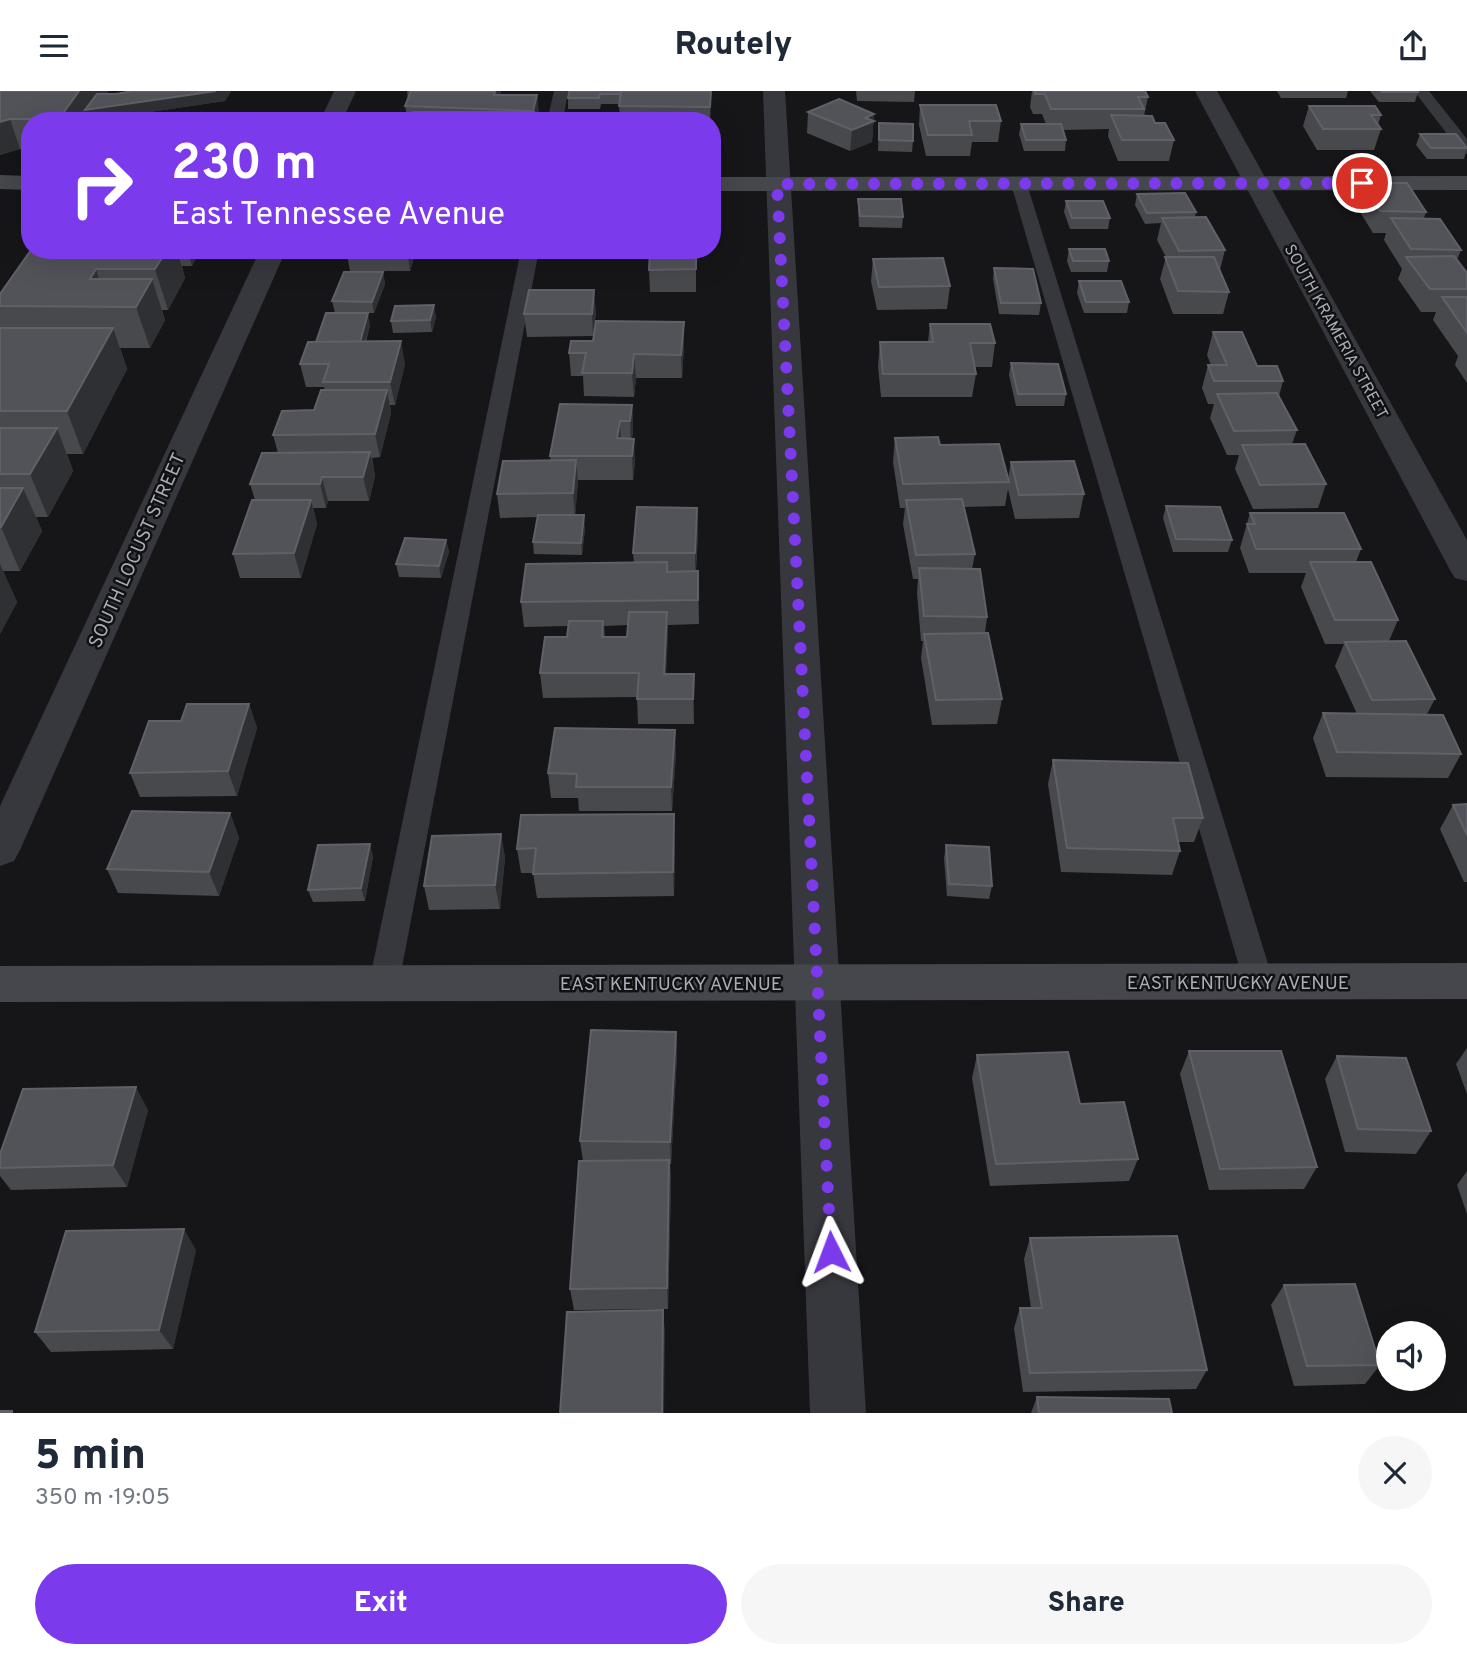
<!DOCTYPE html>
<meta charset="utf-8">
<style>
:root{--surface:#fff;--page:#f6f6f7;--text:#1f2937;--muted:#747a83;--accent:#7c3aed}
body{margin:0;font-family:Overpass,sans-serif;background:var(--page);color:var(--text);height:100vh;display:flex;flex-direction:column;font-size:26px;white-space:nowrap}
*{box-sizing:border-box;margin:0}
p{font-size:23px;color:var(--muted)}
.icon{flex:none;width:38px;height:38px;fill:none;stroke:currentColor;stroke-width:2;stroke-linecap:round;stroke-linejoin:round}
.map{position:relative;height:1322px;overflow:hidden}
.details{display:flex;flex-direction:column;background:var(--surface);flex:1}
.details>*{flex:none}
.banner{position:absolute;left:21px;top:21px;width:700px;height:147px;border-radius:28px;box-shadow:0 7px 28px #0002;background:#7c3aed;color:#fff;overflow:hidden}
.controls{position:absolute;left:1376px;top:1230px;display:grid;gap:14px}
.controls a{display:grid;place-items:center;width:70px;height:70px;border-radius:50%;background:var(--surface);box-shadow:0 7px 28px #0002;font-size:35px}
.pin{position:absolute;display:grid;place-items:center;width:60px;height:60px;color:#fff;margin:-30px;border:4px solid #fff;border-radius:50%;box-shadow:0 2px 7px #0007}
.me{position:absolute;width:77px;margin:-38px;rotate:357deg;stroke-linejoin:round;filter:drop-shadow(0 0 5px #0008)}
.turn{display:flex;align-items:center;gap:24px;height:147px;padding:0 35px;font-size:32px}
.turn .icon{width:91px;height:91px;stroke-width:2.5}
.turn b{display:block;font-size:49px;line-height:60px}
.round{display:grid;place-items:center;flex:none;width:74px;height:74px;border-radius:37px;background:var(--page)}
.headline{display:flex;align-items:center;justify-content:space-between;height:119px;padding:0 35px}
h1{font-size:42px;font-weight:800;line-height:52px}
.action{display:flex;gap:14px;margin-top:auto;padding:14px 35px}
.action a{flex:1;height:80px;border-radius:42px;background:var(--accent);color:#fff;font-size:28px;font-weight:800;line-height:80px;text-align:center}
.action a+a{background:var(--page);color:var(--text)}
header{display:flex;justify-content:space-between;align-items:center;height:91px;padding:0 35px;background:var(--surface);font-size:32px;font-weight:800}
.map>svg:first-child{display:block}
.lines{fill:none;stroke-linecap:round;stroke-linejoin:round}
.lane{fill:#37383d;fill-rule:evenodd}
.street{fill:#37383d;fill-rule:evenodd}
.secondary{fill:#45474d;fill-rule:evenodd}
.wall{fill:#47494d;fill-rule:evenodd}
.shaded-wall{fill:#2f3033}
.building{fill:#525359;stroke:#5f6168;stroke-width:2}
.route{stroke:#7c3aed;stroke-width:12;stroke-dasharray:0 21.6}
.labels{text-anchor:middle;stroke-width:5;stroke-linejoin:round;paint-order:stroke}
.far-street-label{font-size:16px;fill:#a8adb8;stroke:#111113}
.street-label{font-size:19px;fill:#a8adb8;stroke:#111113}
</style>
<header><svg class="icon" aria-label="menu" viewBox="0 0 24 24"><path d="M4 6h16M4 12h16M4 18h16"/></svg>Routely<svg class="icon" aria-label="share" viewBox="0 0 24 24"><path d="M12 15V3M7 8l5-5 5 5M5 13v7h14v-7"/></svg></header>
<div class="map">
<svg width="1467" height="1322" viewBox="0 0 1467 1322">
<rect width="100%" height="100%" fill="#161618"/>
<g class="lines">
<g class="lane">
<polygon points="554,0 568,0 563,30 547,30"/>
<polygon points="1414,0 1429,0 1467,48 1467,63 1461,61"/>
<polygon points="144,20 152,25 149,30 133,30 139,22"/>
<polygon points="1019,88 1027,93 1274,892 1270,901 1259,905 1248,901 1244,892 1011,93"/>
<polygon points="521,159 539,159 399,892 395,901 384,905 373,901 369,892"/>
</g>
<g class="street">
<polygon points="334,0 356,0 342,30 320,30"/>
<polygon points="763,0 785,0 866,1322 810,1322"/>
<polygon points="1195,0 1217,0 1467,449 1467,490 1455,487 1450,479"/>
<polygon points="260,159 286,159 20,759 14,770 0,775 0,715"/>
</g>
<g class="secondary">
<polygon points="0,84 30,85 30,99 0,98"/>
<polygon points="1467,85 1467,99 712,100 712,86"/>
<polygon points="1467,872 1467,908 0,911 0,875"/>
</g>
</g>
<g class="wall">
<polygon points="0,0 107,3 116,3 133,0 231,0 225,10 88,30 30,30 30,58 20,58 0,64"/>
<polygon points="407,0 501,0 500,4 537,4 539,25 538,30 408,30 405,15 408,9"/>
<polygon points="569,0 711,0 710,30 620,30 619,13 601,13 600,18 568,18 568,7"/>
<polygon points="856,0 915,0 914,11 857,10"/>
<polygon points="1032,0 1145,0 1148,6 1144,25 1155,32 1174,49 1169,70 1118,70 1108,45 1109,38 1063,39 1066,49 1065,60 1024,60 1019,43 1021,33 1046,33 1042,23 1033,23 1030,16"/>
<polygon points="1277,0 1348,0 1346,7 1281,7"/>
<polygon points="1370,0 1418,0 1418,1 1415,11 1379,11"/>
<polygon points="920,14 1001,30 998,51 972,51 970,65 926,65 919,34"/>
<polygon points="1309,15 1381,24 1378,34 1381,38 1374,59 1317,59 1303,35"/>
<polygon points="808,21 874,23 872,51 850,60 807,42"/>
<polygon points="879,32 913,50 912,61 878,60"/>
<polygon points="1420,43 1467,57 1464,68 1427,68 1416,54"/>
<polygon points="1362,92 1426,121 1424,127 1461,159 1457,169 1467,182 1467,292 1455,274 1458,265 1433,229 1436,221 1421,221 1398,188 1402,178 1384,149 1386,142 1373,142 1355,113"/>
<polygon points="1137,103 1196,121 1195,126 1225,159 1220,179 1229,201 1223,223 1173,223 1160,188 1166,166 1157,149 1161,132 1145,133 1135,114"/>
<polygon points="858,108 903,126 902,137 859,136 858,119"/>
<polygon points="1066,110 1110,127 1108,138 1070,138 1064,121"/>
<polygon points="1069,158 1109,170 1107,181 1071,181 1067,170"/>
<polygon points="31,159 200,159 192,175 182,175 185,187 168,219 162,219 165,229 150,257 120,257 127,278 83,363 67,363 73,380 48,426 36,426 42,440 20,480 3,480 17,511 0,543 0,203"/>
<polygon points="346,159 416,159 416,160 410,180 350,180"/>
<polygon points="635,159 696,159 696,201 650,201 649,179 650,161 635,161"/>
<polygon points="873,168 950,195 947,218 877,219 871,190"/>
<polygon points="994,177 1041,212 1039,224 999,223 993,188"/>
<polygon points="383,181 385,193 374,222 335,222 332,210"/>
<polygon points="1079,190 1129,211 1127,222 1084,222 1077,202"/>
<polygon points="596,221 593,245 527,246 524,223"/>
<polygon points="436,226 432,241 393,242 391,230"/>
<polygon points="684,231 684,254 682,287 636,287 634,306 584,305 583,285 571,285 569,262 593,250"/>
<polygon points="930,233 995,252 992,276 974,276 976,283 972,306 881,306 878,275 880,251 928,251"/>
<polygon points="370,234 366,251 405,273 395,314 390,314 391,322 380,366 372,367 375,385 369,410 328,410 326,417 313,417 317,433 301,487 240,487 233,463 255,409 250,393 278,362 273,344 314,319 325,299 324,296 306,296 300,273 316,251"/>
<polygon points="1213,241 1257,275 1283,290 1279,305 1297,339 1292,353 1326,393 1318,417 1253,418 1235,378 1239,364 1227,364 1210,327 1214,313 1208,313 1202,297 1208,274 1211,274 1207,264"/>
<polygon points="1011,272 1066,303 1064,315 1016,315 1009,284"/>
<polygon points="632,314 633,337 632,348 635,371 633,389 578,389 575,424 585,437 582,464 534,463 533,451 537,426 500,427 497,403 551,370 550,365"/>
<polygon points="895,347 940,354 1008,388 1011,371 1084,403 1079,427 1015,428 1008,398 1005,415 964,416 975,463 972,478 987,526 985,542 1002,608 997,633 932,634 921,567 923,550 921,550 917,502 918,488 913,488 903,433 905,417 900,417 893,371"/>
<polygon points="1166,415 1232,449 1228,461 1173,461 1163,427"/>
<path d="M697,417L698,441L696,480H698L699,533L668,534L666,583H694V633H638L637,606L543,607L540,582L567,546L568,535L524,536L521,511L634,472L633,462ZM628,534L627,546H605L604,535Z"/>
<polygon points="1250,422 1361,458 1356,471 1398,529 1389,550 1435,608 1427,623 1461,663 1448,687 1326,686 1313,647 1323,622 1357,623 1335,575 1344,553 1325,553 1301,496 1306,482 1249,482 1240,457"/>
<polygon points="446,449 449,461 441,487 399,486 396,473"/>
<polygon points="249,613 257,637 237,705 140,706 130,682 181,630"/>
<polygon points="676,663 672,720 579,720 578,707 551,707 548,682"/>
<polygon points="1053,669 1203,727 1194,751 1178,751 1180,760 1172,784 1061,781 1048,693"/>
<polygon points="1467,713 1467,791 1464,791 1440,738 1453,714"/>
<polygon points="230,722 239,747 219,805 118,802 107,778"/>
<polygon points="501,743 505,767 500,818 429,819 424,795"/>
<polygon points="675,747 674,805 537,807 533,782 521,782 517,758"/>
<polygon points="946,754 992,795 989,808 947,805 944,767"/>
<polygon points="373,765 365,810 313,811 308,799"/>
<polygon points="676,941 677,964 671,1073 670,1073 671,1091 668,1218 574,1219 570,1198 583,1070 580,1050"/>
<polygon points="1467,957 1467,1003 1456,973"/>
<polygon points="1189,960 1317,1076 1304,1098 1209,1099 1180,983"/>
<polygon points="977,964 1080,1013 1138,1068 1129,1090 990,1095 972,987"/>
<polygon points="1337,965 1431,1040 1416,1063 1345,1061 1325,988"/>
<polygon points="148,1019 127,1096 11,1099 0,1085 0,1063"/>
<polygon points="1467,1080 1467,1123 1457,1094"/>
<polygon points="1030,1147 1207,1279 1196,1298 1023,1301 1014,1237 1020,1217 1031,1217 1024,1168"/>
<polygon points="196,1159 173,1258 51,1261 35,1241"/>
<polygon points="1284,1194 1380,1274 1365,1293 1294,1295 1271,1214"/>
<polygon points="1037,1306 1172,1322 1031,1322"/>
</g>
<g class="shaded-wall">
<polygon points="79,0 109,0 97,17 216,0 231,0 225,10 88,30 60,30 59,28"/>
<polygon points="495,0 501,0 498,9 494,4"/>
<polygon points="711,0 711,15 710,30 710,16"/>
<polygon points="537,4 539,25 538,30 532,30"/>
<polygon points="874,23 872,51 850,60 852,39 865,27"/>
<polygon points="10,28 20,58 0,64 0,31"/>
<polygon points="167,159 177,159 185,187 168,219 155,178"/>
<polygon points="187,159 200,159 192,175"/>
<polygon points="407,159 416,159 410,180"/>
<polygon points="96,178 108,216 90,188"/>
<polygon points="383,181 385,193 374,222 372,211"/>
<polygon points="152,188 165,229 150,257 136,216"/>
<polygon points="594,199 596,221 593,245 592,223"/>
<polygon points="434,214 436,226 432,241 430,229"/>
<polygon points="368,222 370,234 361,266 359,254"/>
<polygon points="684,231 684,254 682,287 681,264"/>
<polygon points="113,237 127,278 83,363 67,320"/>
<polygon points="401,250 405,273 395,314 390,291"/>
<polygon points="634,263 636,287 634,306 632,282"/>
<polygon points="387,299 391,322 380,366 375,343"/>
<polygon points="632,314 633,337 631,354 630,330"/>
<polygon points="620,330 621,354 617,347"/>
<polygon points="57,337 73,380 48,426 30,383"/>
<polygon points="634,348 635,371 633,389 632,365"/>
<polygon points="370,361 375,385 369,410 363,386"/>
<polygon points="576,369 578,393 575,426 573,402"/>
<polygon points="322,386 328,410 326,417 320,393"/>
<polygon points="23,397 42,440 20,480 1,436"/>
<polygon points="311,409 317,433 301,487 294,462"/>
<polygon points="697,417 698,441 695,487 695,462"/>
<polygon points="584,424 585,437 582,464 581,452"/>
<polygon points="446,449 449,461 441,487 439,475"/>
<polygon points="0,473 17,511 0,543"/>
<polygon points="667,521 668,546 665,607 664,583"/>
<polygon points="694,583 694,633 693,608"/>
<polygon points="249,613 257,637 237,705 228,680"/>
<polygon points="675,639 676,663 672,720 671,696"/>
<polygon points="230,722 239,747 219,805 209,781"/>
<polygon points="674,723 675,747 674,805 673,781"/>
<polygon points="501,743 505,767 500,818 495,794"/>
<polygon points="370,753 373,765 365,810 361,797"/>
<polygon points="676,941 677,964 671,1073 670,1051"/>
<polygon points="136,996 148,1019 127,1096 113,1074"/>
<polygon points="669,1069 671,1091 668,1218 667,1197"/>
<polygon points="184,1138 196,1159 173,1258 159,1239"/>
<polygon points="663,1219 665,1240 664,1322 662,1322"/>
</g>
<g class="building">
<polygon points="0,0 79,0 59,28 10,28 0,31"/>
<polygon points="133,0 216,0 85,19 97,3 116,3"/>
<polygon points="411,0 495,0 494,4 537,4 533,20 405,15"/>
<polygon points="569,0 621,0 621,3 600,3 599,7 568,7"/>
<polygon points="621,0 711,0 710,16 619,15"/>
<polygon points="1035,0 1145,0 1148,6 1138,6 1144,18 1051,18 1045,3 1035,3"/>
<polygon points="1381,0 1418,0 1418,1 1382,1"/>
<polygon points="839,8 874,23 865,27 874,30 852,39 808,21"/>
<polygon points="920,14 996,14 1001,30 969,30 972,44 928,44"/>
<polygon points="1309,15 1375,15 1381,24 1371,24 1381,38 1323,38"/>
<polygon points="413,21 534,21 532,30 410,30"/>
<polygon points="1111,24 1152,25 1155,32 1165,32 1174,49 1122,49"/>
<polygon points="879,32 913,33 913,50 879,49"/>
<polygon points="1021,33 1061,33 1066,49 1026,49"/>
<polygon points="1420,43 1456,43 1467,57 1431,57"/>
<polygon points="1362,92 1407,92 1426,121 1380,120"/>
<polygon points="1185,102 1196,121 1147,122 1137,103"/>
<polygon points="858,108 901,108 903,126 860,125"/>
<polygon points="1066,110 1103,110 1110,127 1072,127"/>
<polygon points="1206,126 1225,159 1179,160 1162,127"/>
<polygon points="1391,127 1440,128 1461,159 1411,158"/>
<polygon points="1069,158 1105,158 1109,170 1073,170"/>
<polygon points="31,159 167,159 155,178 96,178 90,188 152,188 136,216 0,215 0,203"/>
<polygon points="650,159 696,159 696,178 649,179"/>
<polygon points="1454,165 1467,182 1467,198 1430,198 1406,166"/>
<polygon points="1165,166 1214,166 1229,201 1178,200"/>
<polygon points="943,167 950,195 879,196 873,168"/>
<polygon points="994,177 1033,178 1041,212 1001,212"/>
<polygon points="344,181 383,181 372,211 332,210"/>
<polygon points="1079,190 1121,190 1129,211 1086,211"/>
<polygon points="529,199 594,199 592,223 524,223"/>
<polygon points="1442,206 1467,206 1467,242"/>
<polygon points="434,214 430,229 391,230 395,215"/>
<polygon points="326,222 368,222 360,251 316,251"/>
<polygon points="596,230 684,231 681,264 634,263 632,282 582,282 586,262 569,262 571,250 593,250"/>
<polygon points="930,233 990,233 995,252 970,252 976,283 883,283 880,251 933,251"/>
<polygon points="0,237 113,237 67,320 0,320"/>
<polygon points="1213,241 1242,241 1257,275 1277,275 1283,290 1214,290 1208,274 1227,274"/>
<polygon points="401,250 390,291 323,291 329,273 300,273 308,251"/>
<polygon points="1011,272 1058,273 1066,303 1018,303"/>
<polygon points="321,299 387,299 375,343 273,344 282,320 314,319"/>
<polygon points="1277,302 1297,339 1234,340 1217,303"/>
<polygon points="560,313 632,314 630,330 620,330 617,347 634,348 632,365 550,365"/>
<polygon points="0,337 57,337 30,383 0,383"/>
<polygon points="938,346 940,354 999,353 1009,391 903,393 895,347"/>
<polygon points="1305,353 1326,393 1260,394 1242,354"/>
<polygon points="370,361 363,386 322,386 320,393 250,393 262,362"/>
<polygon points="576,369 573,402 497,403 503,370"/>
<polygon points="1074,370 1084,403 1019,404 1011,371"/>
<polygon points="0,397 23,397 1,436 0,436"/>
<polygon points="962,408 975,463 916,464 906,409"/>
<polygon points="252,409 311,409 294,462 233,463"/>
<polygon points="1166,415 1220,416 1232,449 1176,448"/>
<polygon points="637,416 697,417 695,462 633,462"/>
<polygon points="1250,422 1344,422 1361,458 1256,458 1247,433 1255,433"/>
<polygon points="538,424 584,424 581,452 533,451"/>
<polygon points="405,447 446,449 439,475 396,473"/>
<polygon points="667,471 667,481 698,480 698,509 521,511 526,473"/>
<polygon points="1310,471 1371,471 1398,529 1335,529"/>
<polygon points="919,477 980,478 987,526 924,525"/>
<polygon points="629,521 667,521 664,583 694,583 693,608 637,608 639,582 540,582 545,546 567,546 569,530 603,530 602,546 627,546"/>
<polygon points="988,542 1002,608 936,609 924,543"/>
<polygon points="1406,550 1435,608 1372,609 1345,551"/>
<polygon points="187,613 249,613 228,680 130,682 149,630 181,630"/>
<polygon points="1323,622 1443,624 1461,663 1337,661"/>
<polygon points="555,637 675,639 671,696 576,696 577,683 548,682"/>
<polygon points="1053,669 1188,672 1203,727 1173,727 1180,760 1067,757"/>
<polygon points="1467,713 1467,744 1453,714"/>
<polygon points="132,720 230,722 209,781 107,778"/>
<polygon points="674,723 673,781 533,783 536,757 517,758 521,724"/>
<polygon points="501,743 495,794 424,795 432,745"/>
<polygon points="370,753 361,797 308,799 318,754"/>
<polygon points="946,754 989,756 992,795 949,793"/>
<polygon points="591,939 676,941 670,1051 580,1050"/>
<polygon points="1189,960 1281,960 1317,1076 1220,1078"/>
<polygon points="1068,961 1080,1013 1124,1011 1138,1068 996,1073 977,964"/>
<polygon points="1337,965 1406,967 1431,1040 1358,1038"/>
<polygon points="136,996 113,1074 0,1077 0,1063 23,998"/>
<polygon points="669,1069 667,1197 570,1198 579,1070"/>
<polygon points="184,1138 159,1239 35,1241 66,1140"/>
<polygon points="1177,1145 1207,1279 1030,1282 1020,1217 1042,1217 1030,1147"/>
<polygon points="1355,1193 1380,1274 1307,1275 1284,1194"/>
<polygon points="663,1219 662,1322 560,1322 567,1221"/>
<polygon points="1037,1306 1169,1308 1172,1322 1039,1322"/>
<rect x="0" y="1320" width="12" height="2"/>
</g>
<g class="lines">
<polyline class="route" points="831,1161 777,93 1362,92"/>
</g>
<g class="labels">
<g class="far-street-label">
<text transform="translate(1337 240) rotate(61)" y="6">SOUTH KRAMERIA STREET</text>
</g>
<g class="street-label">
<text transform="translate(136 459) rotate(-66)" y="7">SOUTH LOCUST STREET</text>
<text x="1238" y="898">EAST KENTUCKY AVENUE</text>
<text x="671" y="899">EAST KENTUCKY AVENUE</text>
</g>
</g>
</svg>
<div class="controls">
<a><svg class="icon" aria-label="sound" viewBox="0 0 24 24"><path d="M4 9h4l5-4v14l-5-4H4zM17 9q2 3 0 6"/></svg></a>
</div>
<div class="pin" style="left:1362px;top:92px;background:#d93025"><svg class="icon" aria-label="arrive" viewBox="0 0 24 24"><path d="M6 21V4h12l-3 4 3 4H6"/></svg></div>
<svg class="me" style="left:831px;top:1161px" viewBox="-20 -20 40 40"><path d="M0-17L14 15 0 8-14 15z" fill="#7c3aed" stroke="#fff" stroke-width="4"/></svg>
<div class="banner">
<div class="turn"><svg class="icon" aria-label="right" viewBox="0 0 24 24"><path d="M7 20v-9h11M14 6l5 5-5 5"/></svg><div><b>230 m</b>East Tennessee Avenue</div></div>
</div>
</div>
<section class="details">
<div class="headline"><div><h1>5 min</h1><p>350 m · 19:05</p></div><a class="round"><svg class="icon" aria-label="close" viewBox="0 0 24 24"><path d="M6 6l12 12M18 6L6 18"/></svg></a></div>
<div class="action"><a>Exit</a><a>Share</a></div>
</section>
